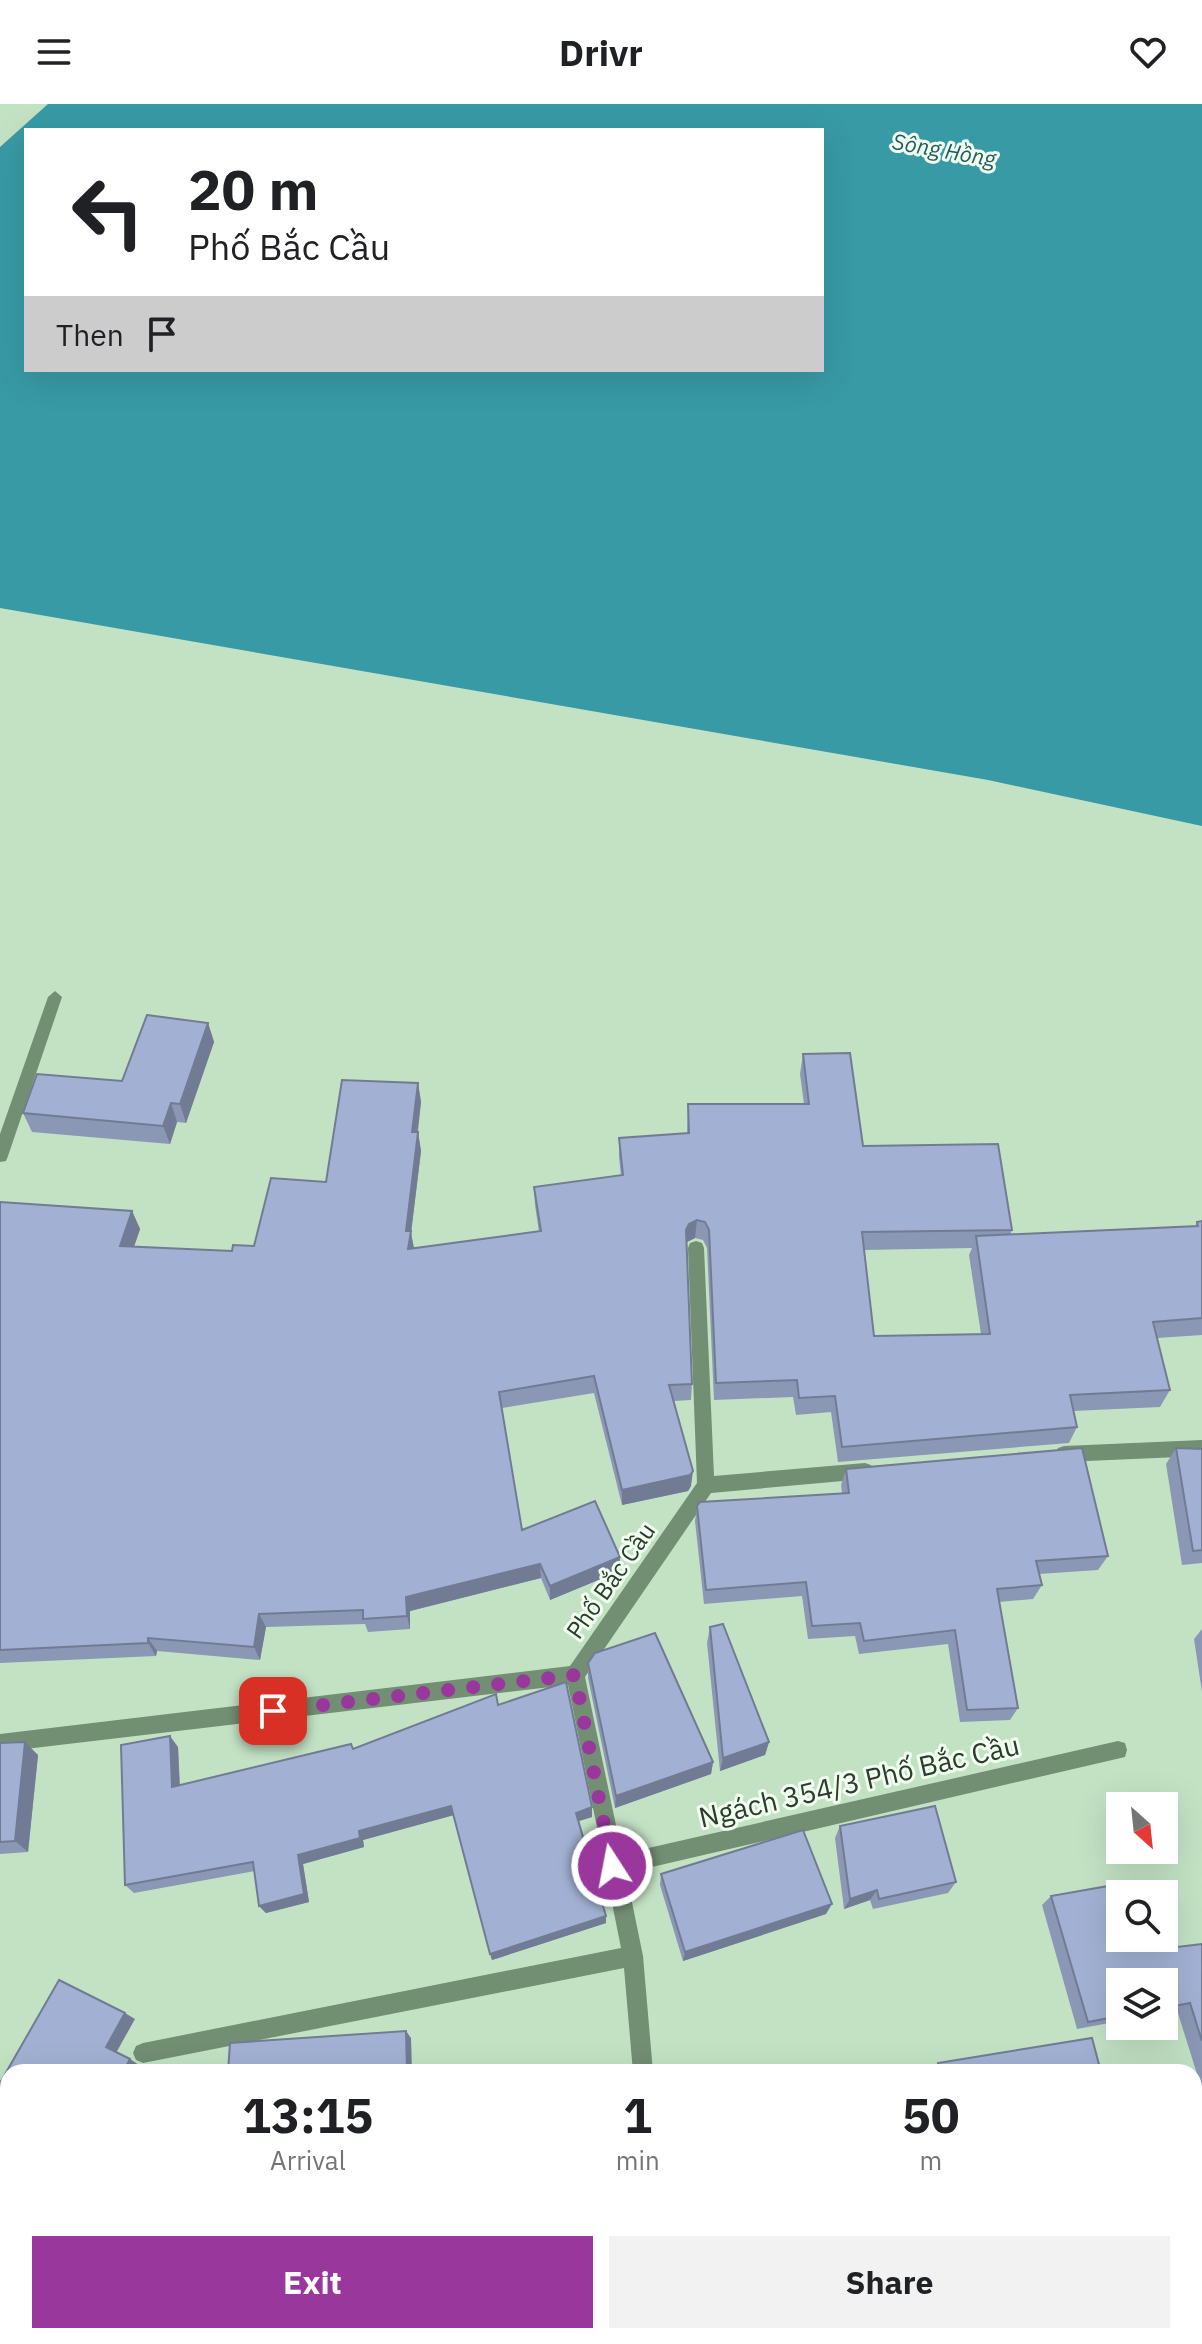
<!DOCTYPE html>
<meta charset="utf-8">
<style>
:root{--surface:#fff;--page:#f2f2f2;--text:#202124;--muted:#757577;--accent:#99379d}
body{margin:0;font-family:"IBM Plex Sans",sans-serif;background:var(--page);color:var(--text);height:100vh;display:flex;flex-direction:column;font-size:30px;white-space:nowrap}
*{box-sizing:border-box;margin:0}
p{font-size:26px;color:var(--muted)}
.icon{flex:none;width:44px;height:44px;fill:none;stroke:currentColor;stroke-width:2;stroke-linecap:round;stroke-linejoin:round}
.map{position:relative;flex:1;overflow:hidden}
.details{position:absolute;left:0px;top:1960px;width:1202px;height:280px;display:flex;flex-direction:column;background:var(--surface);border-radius:24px 24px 0 0;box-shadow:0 8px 32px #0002}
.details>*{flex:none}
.hud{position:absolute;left:24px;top:24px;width:800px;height:244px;border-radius:0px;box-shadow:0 8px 32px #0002;background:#fff;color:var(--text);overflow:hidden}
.needle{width:52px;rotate:153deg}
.fabs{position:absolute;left:1106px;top:1688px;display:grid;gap:16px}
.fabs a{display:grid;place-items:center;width:72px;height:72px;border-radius:0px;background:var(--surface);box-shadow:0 8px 32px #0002;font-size:40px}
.pin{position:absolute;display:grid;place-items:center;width:68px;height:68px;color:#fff;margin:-34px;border-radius:16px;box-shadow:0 4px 12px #0006}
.me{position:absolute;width:88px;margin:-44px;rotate:349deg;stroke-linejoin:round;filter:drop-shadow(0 0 6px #0008)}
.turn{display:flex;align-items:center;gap:28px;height:168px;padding:0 32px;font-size:36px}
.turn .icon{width:104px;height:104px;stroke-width:2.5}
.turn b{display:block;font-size:56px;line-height:68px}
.then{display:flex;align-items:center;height:76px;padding:0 32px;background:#0003;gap:16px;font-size:30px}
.eta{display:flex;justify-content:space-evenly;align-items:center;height:136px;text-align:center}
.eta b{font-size:48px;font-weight:700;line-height:56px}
.button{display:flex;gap:16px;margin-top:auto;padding:16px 32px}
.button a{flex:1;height:92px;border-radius:0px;background:var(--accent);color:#fff;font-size:32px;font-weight:700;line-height:92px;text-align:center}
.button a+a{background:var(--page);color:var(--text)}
header{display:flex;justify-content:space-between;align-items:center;height:104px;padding:0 32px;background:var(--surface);font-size:36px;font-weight:700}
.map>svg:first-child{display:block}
.water{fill:#389aa5;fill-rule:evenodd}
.pier{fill:#c3e2c4}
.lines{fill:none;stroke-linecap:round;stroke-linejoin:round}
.street{fill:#728e73;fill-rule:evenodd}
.wall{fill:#8b98b5;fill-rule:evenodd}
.shaded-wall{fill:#717c94}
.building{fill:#a2b1d3;stroke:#717c94;stroke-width:2}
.route{stroke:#99379d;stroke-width:14;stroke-dasharray:0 25.2}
.labels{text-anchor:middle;stroke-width:6;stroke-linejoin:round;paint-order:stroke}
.far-water-label{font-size:22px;font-style:italic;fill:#245a61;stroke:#effeef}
.street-label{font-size:24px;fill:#2f3b2f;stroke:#effeef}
.near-street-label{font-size:28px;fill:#2f3b2f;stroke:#effeef}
</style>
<header><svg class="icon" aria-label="menu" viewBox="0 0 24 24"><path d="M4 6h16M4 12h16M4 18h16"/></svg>Drivr<svg class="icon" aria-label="heart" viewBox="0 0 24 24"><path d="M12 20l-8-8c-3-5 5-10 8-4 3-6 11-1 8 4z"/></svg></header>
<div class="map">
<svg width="1202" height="2240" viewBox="0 0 1202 2240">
<rect width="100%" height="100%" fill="#c3e2c4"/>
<path class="water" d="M0,0H1202V722L988,676L0,504ZM26,26H822V266H26Z"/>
<polygon class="pier" points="0,0 48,0 0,43"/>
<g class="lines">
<g class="street">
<polygon points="55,887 62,893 8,1052 6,1057 0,1058 0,1030 48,893"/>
<polygon points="696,1137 702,1139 704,1144 714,1372 865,1359 871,1361 874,1367 871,1373 865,1375 711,1389 585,1573 622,1750 1118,1637 1125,1639 1127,1646 1125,1653 626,1769 643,1852 653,1968 633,1968 624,1864 143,1959 136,1956 133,1949 136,1942 143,1939 621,1844 606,1769 602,1762 604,1758 568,1581 0,1648 0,1630 570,1562 697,1379 688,1144 690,1139"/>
<polygon points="1202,1336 1202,1352 1064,1358 1058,1356 1055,1350 1058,1344 1064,1342"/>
<polygon points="659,2232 681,2232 682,2240 660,2240"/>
</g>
</g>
<g class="wall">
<polygon points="208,919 214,938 186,1019 177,1018 170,1040 32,1028 23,1009 122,977"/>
<path d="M803,950L863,1042L1012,1126L1010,1131L1195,1122L1197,1118L1202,1117V1231L1157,1234L1170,1286L1160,1303L1073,1307L1077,1323L1069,1339L838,1358L831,1308L796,1311L793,1293L714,1296L707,1144L703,1136L695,1134L687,1138L692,1280L691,1296L674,1297L691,1382L688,1387L622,1401L594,1289L502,1304L522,1426L620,1453V1467L550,1496L541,1474L410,1507V1525L368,1528L365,1520L266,1523L260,1556L157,1547L156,1552L0,1559V1098L132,1107L140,1125L134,1143L232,1147L254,1142L326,1078L418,979L421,998L418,1028L421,1047L411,1129L414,1144L539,1128L535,1101L534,1083L621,1072L619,1053V1034L687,1029L688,1000H804L800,970ZM972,1144L969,1151L981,1230L874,1232L864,1146Z"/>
<polygon points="1176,1344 1202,1345 1202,1459 1182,1461 1166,1360"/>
<polygon points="846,1365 1108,1452 1098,1466 1039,1470 1042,1481 1033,1495 999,1498 1018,1604 1010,1616 960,1618 948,1540 859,1550 855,1532 808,1535 802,1492 704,1500 695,1417 697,1402 842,1389 841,1381"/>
<polygon points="710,1523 769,1638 765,1651 720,1667 707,1539"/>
<polygon points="1202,1525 1202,1588 1194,1535"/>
<polygon points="588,1559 713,1658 711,1670 615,1704 588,1574"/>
<polygon points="498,1601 592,1713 578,1717 606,1819 492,1856 454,1711 363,1736 364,1743 303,1760 309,1798 266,1809 259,1802 255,1767 134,1789 125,1781 178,1643 180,1681 353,1645"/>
<polygon points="0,1639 38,1651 28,1748 0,1750"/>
<polygon points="840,1722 956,1778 948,1789 873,1805 870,1796 844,1805 835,1734"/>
<polygon points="661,1770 826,1810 683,1857 660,1781"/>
<polygon points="1051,1792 1152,1846 1202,1840 1202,1986 1177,1906 1164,1909 1164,1878 1120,1878 1120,1917 1077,1925 1042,1801"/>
<polygon points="938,1959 1101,1968 930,1968 930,1966"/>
<polygon points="899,2232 1179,2232 1180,2240 901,2240"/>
</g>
<g class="shaded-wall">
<polygon points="208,919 214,938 186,1019 180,1000"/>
<polygon points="418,979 421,998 415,1047 412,1028"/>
<polygon points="171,999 177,1018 170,1040 163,1022"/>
<polygon points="418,1028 421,1047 411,1129 414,1145 408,1145 406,1127"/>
<polygon points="132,1107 140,1125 128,1160 120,1142"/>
<polygon points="697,1116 695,1134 687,1138 686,1126 689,1120"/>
<polygon points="693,1367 691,1382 688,1387 622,1401 622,1386"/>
<polygon points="620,1453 620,1467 550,1496 550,1482"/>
<polygon points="540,1460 541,1474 410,1507 410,1525 407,1512 406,1493"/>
<polygon points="259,1510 266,1523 260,1556 254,1543"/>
<polygon points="148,1534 157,1547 156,1552 148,1539"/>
<polygon points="170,1632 178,1643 180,1693 172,1683"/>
<polygon points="25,1638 38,1651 28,1748 15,1737"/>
<polygon points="769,1638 765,1651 720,1667 723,1654"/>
<polygon points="713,1658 711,1670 615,1704 616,1692"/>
<polygon points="451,1702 454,1711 363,1736 364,1743 303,1760 309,1798 266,1809 259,1802 298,1751 359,1727"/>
<polygon points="592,1703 592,1713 576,1718 576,1709"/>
<polygon points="877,1786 870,1796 844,1805 850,1795"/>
<polygon points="832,1800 826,1810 683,1857 685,1848"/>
<polygon points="606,1812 606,1819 492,1856 490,1850"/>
<polygon points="125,1909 135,1915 116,1949 106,1943"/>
<polygon points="406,1927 411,1934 412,1968 407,1968"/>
<polygon points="130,1955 139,1961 135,1968 123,1968"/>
<polygon points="155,2232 165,2232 164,2240 154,2240"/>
<polygon points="390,2232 396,2232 395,2240 389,2240"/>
</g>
<g class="building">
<polygon points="147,911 208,919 180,1000 171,999 163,1022 23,1009 37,970 122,977"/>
<polygon points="850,949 863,1042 998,1040 1012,1126 862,1128 874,1232 990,1230 976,1132 1198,1122 1197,1118 1202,1117 1202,1214 1153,1218 1170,1286 1070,1291 1077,1323 842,1343 835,1292 799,1294 797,1276 716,1279 709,1126 705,1118 697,1116 689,1120 686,1126 692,1280 669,1281 693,1367 690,1371 622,1386 594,1272 499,1288 522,1426 595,1397 620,1453 550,1482 540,1460 406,1493 407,1512 363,1515 363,1506 259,1510 254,1543 148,1534 148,1539 0,1546 0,1098 132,1107 120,1142 232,1147 233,1141 254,1142 271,1074 326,1078 342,976 418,979 412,1028 418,1028 406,1127 411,1127 408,1145 541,1127 534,1083 623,1071 619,1034 689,1029 688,1000 809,1000 803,950"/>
<polygon points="1082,1344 1108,1452 1036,1457 1042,1481 997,1485 1018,1604 967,1606 955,1526 864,1537 860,1519 812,1522 806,1478 706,1486 697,1402 700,1398 849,1389 846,1365"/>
<polygon points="1176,1344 1202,1345 1202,1446 1193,1447"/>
<polygon points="723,1520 769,1638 723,1654 710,1523"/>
<polygon points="655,1529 713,1658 616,1692 588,1559 595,1549"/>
<polygon points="566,1578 592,1703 576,1709 606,1812 490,1850 451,1702 359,1727 360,1734 298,1751 304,1790 259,1802 253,1758 125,1781 121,1641 170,1632 172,1683 351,1640 353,1645 496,1590 498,1601"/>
<polygon points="25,1638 15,1737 0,1738 0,1639"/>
<polygon points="935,1702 956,1778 879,1795 877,1786 850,1795 840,1722"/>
<polygon points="803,1726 832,1800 685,1848 661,1770"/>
<polygon points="1131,1778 1134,1790 1120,1790 1120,1834 1148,1834 1152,1846 1202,1840 1202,1937 1190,1899 1164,1904 1164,1878 1120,1878 1120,1912 1088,1918 1051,1792"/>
<polygon points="59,1876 125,1909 106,1943 130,1955 123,1968 8,1968 8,2232 155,2232 154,2240 0,2240 0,1979"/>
<polygon points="406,1927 407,1968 228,1968 230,1939"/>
<polygon points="1092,1934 1101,1968 940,1968 938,1959"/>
<rect x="1194" y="2131" width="8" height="87"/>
<polygon points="338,2232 390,2232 389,2240 340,2240 341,2232"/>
<rect x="542" y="2232" width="109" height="8"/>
<polygon points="907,2232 1179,2232 1180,2240 909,2240"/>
</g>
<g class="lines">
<polyline class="route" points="273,1607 575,1571 612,1762"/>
</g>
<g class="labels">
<g class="far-water-label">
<text transform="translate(944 46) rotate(10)" y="8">Sông Hồng</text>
</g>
<g class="street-label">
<text transform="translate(611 1477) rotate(-55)" y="8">Phố Bắc Cầu</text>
</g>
<g class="near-street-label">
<text transform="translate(859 1677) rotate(-13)" y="10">Ngách 354/3 Phố Bắc Cầu</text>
</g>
</g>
</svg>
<div class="fabs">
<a><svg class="needle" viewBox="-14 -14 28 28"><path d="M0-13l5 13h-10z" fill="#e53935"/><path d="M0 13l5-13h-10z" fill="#757577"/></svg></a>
<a><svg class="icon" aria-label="search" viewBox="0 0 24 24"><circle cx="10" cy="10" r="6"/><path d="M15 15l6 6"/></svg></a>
<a><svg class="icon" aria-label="layers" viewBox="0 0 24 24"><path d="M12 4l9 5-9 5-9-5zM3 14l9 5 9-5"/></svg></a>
</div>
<div class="pin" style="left:273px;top:1607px;background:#d93025"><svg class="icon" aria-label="arrive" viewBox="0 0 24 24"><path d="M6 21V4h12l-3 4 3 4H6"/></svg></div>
<svg class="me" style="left:612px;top:1762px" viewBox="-20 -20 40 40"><circle r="17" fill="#99379d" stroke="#fff" stroke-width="3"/><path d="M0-11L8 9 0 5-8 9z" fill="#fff"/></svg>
<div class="hud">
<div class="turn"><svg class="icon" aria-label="left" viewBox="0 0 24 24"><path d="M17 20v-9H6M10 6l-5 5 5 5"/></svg><div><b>20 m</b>Phố Bắc Cầu</div></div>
<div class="then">Then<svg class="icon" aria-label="arrive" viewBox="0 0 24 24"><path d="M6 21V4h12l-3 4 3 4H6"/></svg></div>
</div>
<section class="details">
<div class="eta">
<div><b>13:15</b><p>Arrival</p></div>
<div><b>1</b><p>min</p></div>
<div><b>50</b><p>m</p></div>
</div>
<div class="button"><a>Exit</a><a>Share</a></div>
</section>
</div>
